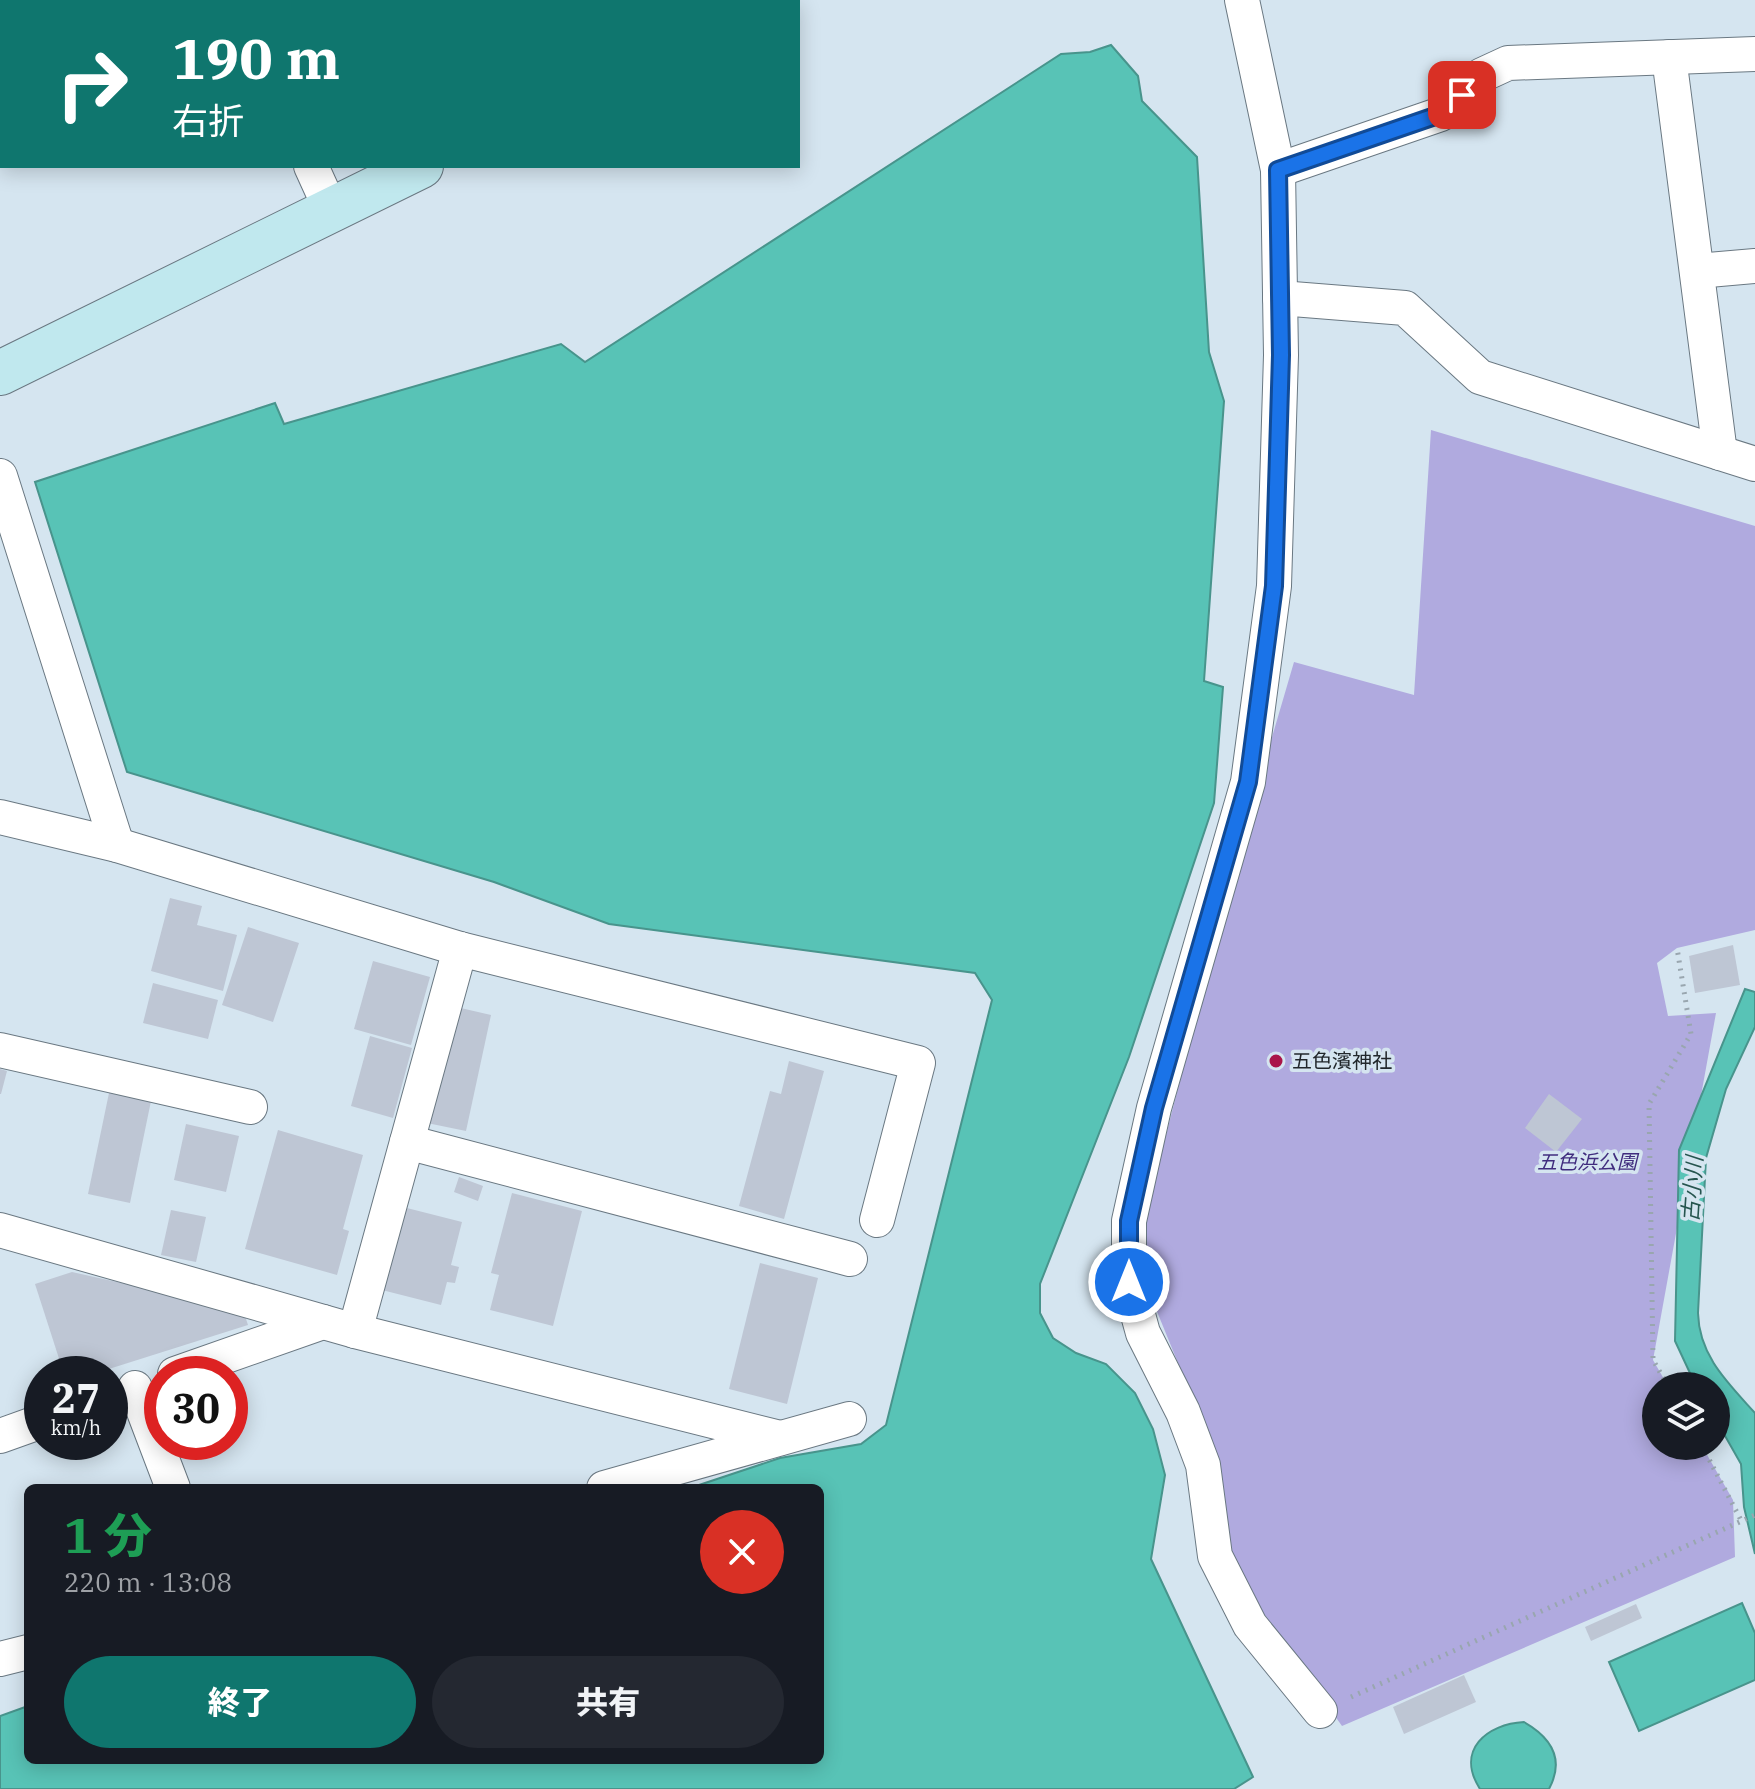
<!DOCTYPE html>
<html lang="ja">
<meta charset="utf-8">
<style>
:root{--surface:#171b24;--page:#242831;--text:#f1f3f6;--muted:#9ea1a6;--accent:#0f766e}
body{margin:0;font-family:"IBM Plex Serif","Noto Sans JP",serif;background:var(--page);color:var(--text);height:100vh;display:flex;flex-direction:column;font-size:30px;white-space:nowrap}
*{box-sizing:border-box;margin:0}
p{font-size:26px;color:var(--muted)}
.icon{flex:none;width:44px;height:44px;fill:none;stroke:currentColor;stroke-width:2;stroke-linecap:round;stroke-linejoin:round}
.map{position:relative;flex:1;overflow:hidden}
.side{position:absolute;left:24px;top:1484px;width:800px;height:280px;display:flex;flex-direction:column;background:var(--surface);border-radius:12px;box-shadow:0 4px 20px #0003}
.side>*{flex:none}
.guide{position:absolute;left:0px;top:0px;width:800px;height:168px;box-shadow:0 4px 20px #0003;background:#0f766e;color:#fff;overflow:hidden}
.buttons{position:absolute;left:1642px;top:1372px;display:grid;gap:16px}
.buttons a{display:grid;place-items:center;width:88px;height:88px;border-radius:50%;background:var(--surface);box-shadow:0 4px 20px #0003;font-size:40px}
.speed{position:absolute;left:24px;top:1356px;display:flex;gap:16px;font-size:40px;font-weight:700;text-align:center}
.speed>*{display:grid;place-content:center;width:104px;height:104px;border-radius:50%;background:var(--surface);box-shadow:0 4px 20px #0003;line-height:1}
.speed small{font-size:20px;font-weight:400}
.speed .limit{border:12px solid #d22;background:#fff;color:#111}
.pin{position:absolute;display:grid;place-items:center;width:68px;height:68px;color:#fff;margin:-34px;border-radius:16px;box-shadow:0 4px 12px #0006}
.me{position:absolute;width:88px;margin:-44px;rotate:0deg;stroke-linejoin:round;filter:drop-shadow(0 0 6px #0008)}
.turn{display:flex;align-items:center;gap:28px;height:168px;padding:0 40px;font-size:36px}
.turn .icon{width:104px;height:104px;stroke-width:2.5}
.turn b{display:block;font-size:56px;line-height:68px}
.round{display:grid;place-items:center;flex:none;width:84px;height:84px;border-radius:42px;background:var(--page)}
.head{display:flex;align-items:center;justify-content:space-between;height:136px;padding:0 40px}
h1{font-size:48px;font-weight:800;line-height:60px;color:#1e9e55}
.button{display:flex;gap:16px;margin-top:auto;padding:16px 40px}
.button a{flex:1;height:92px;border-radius:48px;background:var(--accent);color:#fff;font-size:32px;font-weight:800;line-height:92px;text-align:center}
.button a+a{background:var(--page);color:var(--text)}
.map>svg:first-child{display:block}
.green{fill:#b0aadf}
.water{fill:#58c3b6;stroke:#48948c;stroke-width:2}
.building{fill:#bec6d4}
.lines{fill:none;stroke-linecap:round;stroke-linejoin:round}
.street-casing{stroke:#6a7882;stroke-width:36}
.secondary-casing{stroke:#6a7882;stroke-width:46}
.path{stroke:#99a6af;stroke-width:5;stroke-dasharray:2 6;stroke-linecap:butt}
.street{stroke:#fff;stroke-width:34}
.secondary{stroke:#c0e8ee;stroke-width:44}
.route-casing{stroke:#114b97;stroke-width:20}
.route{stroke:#1a73e8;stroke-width:14}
.poi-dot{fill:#a91549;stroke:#d5e5f0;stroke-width:3}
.labels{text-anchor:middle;stroke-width:7;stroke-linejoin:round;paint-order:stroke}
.poi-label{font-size:20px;fill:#21272b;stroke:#d5e5f0;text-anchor:start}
.park-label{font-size:20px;font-style:italic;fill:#402d7e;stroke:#d5e5f0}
.water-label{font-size:22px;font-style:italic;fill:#26554f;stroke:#d5e5f0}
</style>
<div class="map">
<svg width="1755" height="1789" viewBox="0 0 1755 1789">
<rect width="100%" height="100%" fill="#d5e5f0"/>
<polygon class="green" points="1431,430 1755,526 1755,930 1677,948 1657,963 1668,1016 1716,1013 1653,1360 1668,1386 1656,1386 1656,1446 1702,1446 1733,1500 1735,1557 1342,1726 1270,1625 1232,1556 1220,1466 1147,1287 1146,1213 1241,843 1294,662 1414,695"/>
<g class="water">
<polygon points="1111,45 1138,76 1142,101 1197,157 1209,352 1224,401 1204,681 1223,687 1214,803 1129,1057 1040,1284 1040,1313 1053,1338 1076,1353 1106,1364 1135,1393 1153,1429 1165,1475 1151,1559 1253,1777 1234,1789 0,1789 0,1716 28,1706 28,1760 820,1760 820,1488 690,1488 780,1458 861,1444 886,1425 992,1000 975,973 609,924 494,882 127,772 35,482 275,403 284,424 561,344 585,362 1061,54 1090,52"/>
<path d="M1745,989L1755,992V1027L1726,1089L1706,1158L1698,1313C1699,1356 1728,1383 1755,1413V1554L1744,1507L1741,1464L1716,1420V1386H1696L1675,1341L1679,1150Z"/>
<polygon points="1742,1603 1755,1633 1755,1680 1639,1731 1609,1662"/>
<path d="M1524,1722C1552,1738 1565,1759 1549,1789H1480C1455,1750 1487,1724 1524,1722Z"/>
</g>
<g class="building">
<polygon points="170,898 202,906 197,925 237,935 223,991 151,971"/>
<polygon points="248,927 299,943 273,1022 222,1005"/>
<polygon points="1733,945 1740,985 1695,993 1689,956"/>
<polygon points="373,961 430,977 411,1045 354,1029"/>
<polygon points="153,983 218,1000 208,1039 143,1023"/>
<polygon points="452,1006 491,1015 466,1131 427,1123"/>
<polygon points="370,1036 412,1048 393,1118 351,1106"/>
<polygon points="789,1061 824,1071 784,1219 739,1206 770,1091 781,1094"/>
<polygon points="0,1069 7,1071 1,1094 0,1094"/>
<polygon points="109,1093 151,1101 130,1203 88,1194"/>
<polygon points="1549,1094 1582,1119 1556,1152 1525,1128"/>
<polygon points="186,1124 239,1136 226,1192 174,1180"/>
<polygon points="278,1130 363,1155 343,1229 349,1231 337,1275 245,1249"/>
<polygon points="459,1177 483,1186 478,1201 454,1192"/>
<polygon points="512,1193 582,1211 553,1326 490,1310 499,1275 491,1273"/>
<polygon points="399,1206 462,1222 451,1265 459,1267 455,1283 447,1282 441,1305 378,1289"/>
<polygon points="171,1210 206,1217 196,1262 161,1255"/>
<polygon points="760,1263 818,1278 787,1404 729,1389"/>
<polygon points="72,1272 243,1310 248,1325 93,1374 64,1374 35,1284"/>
<polygon points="1636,1604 1642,1618 1591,1641 1585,1627"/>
<polygon points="1464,1675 1476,1702 1404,1734 1393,1707"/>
</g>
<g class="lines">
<defs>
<g id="street">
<polyline points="236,0 237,2"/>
<polyline points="678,0 679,2"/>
<polyline points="1242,0 1278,170 1281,355 1274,586 1248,782 1154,1108 1129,1221 1129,1282 1143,1333 1183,1412 1203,1465 1215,1556 1250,1625 1320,1711"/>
<polyline points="1669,57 1720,453"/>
<polyline points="311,166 331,210"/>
<polyline points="1278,170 1441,114 1482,75 1508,63 1755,54"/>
<polyline points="1697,271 1755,266"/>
<polyline points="1280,298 1405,308 1480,377 1755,464"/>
<polyline points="0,476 117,845"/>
<polyline points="0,817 117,845 460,949 918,1063 877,1220"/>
<polyline points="0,1050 250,1107"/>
<polyline points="407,1142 850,1259"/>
<polyline points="0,1230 355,1331 780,1438"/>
<polyline points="355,1331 460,949"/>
<polyline points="175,1374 323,1322"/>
<polyline points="135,1388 173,1488"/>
<polyline points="0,1436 42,1421"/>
<polyline points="604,1488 849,1419"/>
<polyline points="0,1659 28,1652"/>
</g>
<g id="secondary">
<polyline points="752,2 755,0"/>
<polyline points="0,373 421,166"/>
</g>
</defs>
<use href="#street" class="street-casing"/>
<use href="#secondary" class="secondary-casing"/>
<g class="path">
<polyline points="1668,1386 1653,1360 1649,1104 1691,1034 1677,948"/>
<polyline points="1702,1446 1742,1522"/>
<polyline points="1351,1697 1755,1515"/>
</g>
<use href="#street" class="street"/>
<use href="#secondary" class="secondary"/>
</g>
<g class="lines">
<defs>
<polyline id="route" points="1129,1282 1129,1221 1154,1108 1248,782 1274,586 1281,355 1278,170 1441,114 1462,95"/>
</defs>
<use href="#route" class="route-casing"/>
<use href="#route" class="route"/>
</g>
<circle class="poi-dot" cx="1276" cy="1061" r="8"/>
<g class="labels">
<g class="poi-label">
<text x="1292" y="1068">五色濱神社</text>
</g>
<g class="park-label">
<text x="1587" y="1169">五色浜公園</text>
</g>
<g class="water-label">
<text transform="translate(1692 1189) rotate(-86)" y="8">古小川</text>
</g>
</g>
</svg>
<div class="buttons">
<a><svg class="icon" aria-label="layers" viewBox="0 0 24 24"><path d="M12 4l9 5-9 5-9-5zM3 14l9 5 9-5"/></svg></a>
</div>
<div class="speed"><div>27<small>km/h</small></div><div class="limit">30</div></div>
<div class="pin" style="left:1462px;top:95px;background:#d93025"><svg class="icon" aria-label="arrive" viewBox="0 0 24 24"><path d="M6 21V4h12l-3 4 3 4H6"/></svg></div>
<svg class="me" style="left:1129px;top:1282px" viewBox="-20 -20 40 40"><circle r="17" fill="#1a73e8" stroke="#fff" stroke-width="3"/><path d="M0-11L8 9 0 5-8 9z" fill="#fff"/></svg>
<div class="guide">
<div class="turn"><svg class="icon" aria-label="right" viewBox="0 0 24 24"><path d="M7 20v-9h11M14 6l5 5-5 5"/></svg><div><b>190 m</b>右折</div></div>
</div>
<section class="side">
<div class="head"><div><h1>1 分</h1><p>220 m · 13:08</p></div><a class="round" style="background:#d93025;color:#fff"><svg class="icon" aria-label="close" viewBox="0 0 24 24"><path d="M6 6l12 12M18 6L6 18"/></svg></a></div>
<div class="button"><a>終了</a><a>共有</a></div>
</section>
</div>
